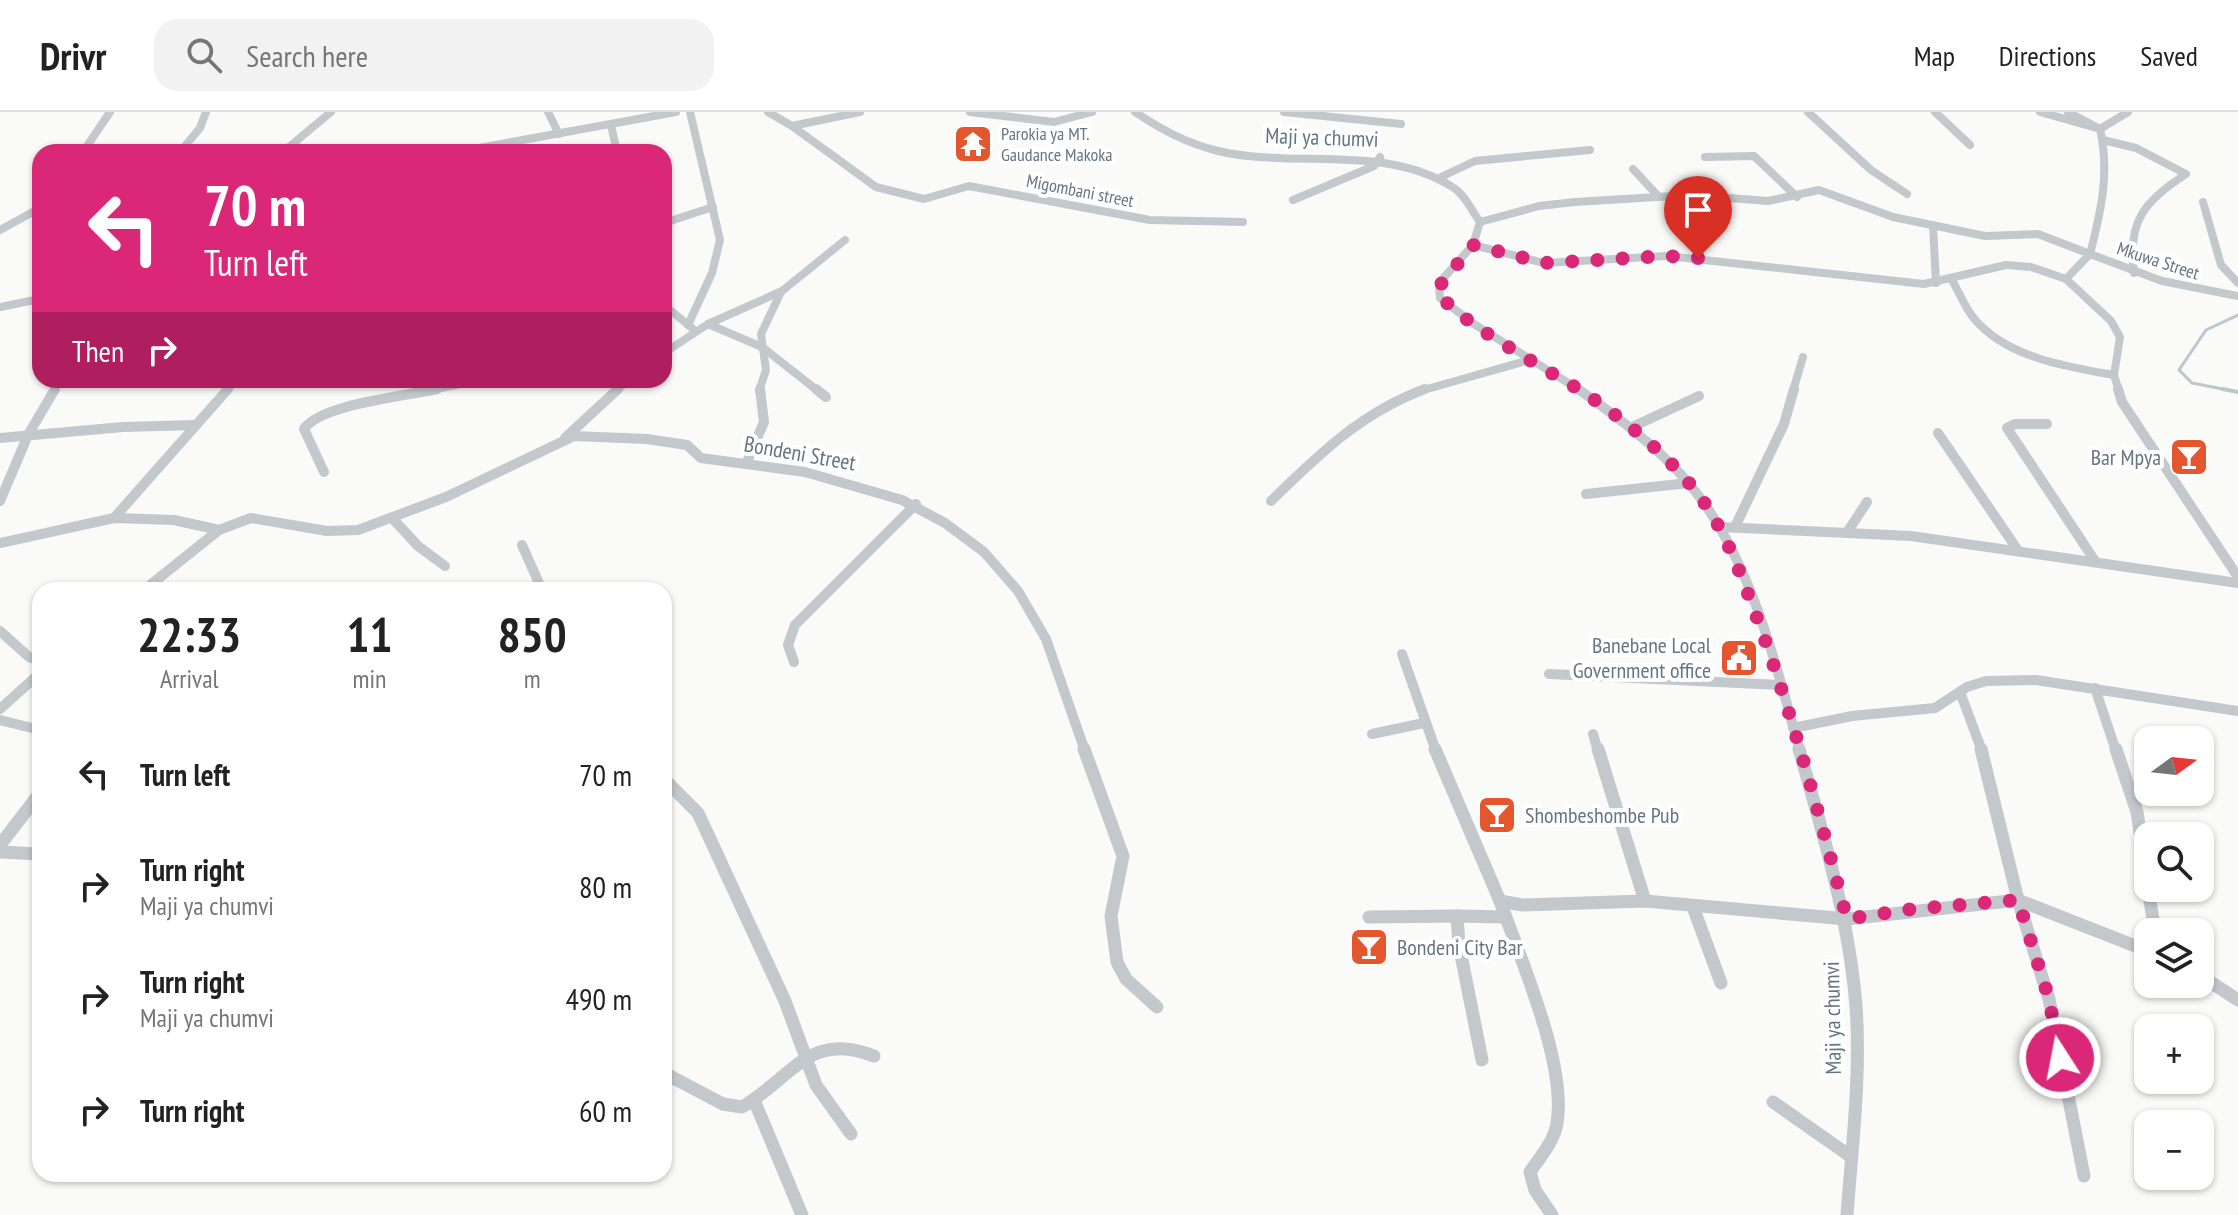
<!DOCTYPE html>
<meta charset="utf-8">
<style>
:root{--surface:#fff;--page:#f2f2f2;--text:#222;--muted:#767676;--line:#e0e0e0}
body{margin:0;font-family:"PT Sans Narrow",sans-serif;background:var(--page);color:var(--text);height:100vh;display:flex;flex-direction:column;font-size:30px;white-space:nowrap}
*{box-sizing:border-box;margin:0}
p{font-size:26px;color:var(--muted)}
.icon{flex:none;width:44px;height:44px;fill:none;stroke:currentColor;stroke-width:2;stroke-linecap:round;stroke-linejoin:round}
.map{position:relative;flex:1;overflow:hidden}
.drawer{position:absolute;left:32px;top:470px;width:640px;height:600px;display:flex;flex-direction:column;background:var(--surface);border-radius:24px;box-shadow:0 2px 6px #0004}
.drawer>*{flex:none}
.top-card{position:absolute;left:32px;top:32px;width:640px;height:244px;border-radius:24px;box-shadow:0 2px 6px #0004;background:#db2777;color:#fff;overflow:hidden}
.needle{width:52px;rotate:75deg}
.controls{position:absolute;left:2134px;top:614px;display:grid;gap:16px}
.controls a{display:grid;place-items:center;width:80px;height:80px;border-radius:16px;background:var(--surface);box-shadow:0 2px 6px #0004;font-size:40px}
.pin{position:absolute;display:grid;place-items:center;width:68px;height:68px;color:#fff;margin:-82px -34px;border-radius:50% 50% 50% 0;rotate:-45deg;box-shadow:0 0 8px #0007}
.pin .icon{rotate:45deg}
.me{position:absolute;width:88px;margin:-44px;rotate:349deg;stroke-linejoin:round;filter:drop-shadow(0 0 6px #0008)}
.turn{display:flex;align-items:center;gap:28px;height:168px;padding:0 40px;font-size:36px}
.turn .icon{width:104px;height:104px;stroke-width:2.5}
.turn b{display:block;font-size:56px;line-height:68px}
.then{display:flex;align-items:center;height:76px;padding:0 40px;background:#0003;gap:16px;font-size:30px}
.eta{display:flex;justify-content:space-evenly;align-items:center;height:136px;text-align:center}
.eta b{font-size:48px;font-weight:700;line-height:56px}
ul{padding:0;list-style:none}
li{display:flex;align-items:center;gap:24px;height:112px;padding:0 40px}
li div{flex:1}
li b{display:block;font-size:30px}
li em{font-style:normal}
header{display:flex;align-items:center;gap:48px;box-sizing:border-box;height:112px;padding:0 40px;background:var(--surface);border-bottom:2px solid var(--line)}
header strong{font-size:38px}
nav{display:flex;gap:44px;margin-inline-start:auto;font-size:28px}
.search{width:560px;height:72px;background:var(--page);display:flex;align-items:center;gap:20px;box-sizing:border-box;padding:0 28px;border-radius:24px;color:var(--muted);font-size:30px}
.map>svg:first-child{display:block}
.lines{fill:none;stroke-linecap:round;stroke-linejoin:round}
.stream-far1{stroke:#bbc7cb;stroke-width:3}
.stream{stroke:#bbc7cb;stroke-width:4}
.minor-far2{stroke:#c3c8cc;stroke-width:8}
.minor-far1{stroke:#c3c8cc;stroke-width:10}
.minor{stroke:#c3c8cc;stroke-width:13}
.route{stroke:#db2777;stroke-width:14;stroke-dasharray:0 25.2}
.labels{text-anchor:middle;stroke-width:8;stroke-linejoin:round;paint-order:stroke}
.far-poi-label{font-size:18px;fill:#657683;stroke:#fff;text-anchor:start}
.far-street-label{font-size:18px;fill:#657683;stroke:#fff}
.street-label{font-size:22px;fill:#657683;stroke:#fff}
.poi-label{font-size:22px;fill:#657683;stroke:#fff;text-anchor:end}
</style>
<header>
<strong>Drivr</strong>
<div class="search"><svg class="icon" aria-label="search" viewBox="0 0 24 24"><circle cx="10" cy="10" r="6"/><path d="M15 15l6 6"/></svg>Search here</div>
<nav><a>Map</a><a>Directions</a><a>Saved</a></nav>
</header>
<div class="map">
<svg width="2238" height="1103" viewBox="0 0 2238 1103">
<rect width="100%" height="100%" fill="#fafaf8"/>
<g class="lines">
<polyline class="stream-far1" points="2233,279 2192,271 2179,258 2206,218 2238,203"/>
<polyline class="stream" points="2223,277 2238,280"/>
<g class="minor-far2">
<polyline points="548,0 559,22"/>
<polyline points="768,0 792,14 860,0"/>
<polyline points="970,0 1054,10 1092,0"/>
<path d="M1135,0C1162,18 1186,31 1218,39C1294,57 1385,31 1454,76C1465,83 1472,99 1480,110L1473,133L1439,171L1440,186L1474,212L1581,279"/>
<polyline points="1284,0 1401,12"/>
<polyline points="1808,0 1871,58 1907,82"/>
<polyline points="1935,0 1970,33"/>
<polyline points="2040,0 2100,17 2128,0"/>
<path d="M2068,0L2100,17C2110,61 2101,99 2090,142L2162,169L2238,184"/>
<polyline points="611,13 617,40"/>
<polyline points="792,14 876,75 924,87 969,74 1150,108 1243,110"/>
<path d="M2103,28L2136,36L2186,62C2144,90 2127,109 2134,161"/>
<polyline points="83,40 110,0"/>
<polyline points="180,40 200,16 206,0"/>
<polyline points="283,40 331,0"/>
<polyline points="457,40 676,0"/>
<polyline points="1705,45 1754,44 1797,85"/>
<polyline points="1633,57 1658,84"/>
<polyline points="1441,65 1475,49 1590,38"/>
<polyline points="1293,88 1374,54 1380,45"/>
<polyline points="2203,90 2221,153 2238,171"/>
<polyline points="1480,110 1539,94 1575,90 1690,83 1768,89 1819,78 1893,105 1985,124 2038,122 2090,142 2066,167"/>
<polyline points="664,111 713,95"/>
<polyline points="1933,113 1936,171"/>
<polyline points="0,118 40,96"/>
<polyline points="1473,133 1544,151 1667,144 1924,172 2006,153 2031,155 2066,167 2111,209 2120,225 2114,263 2119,279"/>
<path d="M1951,166C1960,182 1967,201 1981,214C2015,247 2069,255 2114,263"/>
<polyline points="664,193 692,216"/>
<polyline points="0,195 40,187"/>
<polyline points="708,212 762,235 818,279"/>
<polyline points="688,213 712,161 720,128 690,0"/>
<polyline points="664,241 708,212 782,179 845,128"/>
<polyline points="54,279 60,268"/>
<polyline points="226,279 236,268"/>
<polyline points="427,279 479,268"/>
<polyline points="616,279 628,268"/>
<polyline points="759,279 766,258 761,222 781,180"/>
<polyline points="1420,279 1533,247"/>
<polyline points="1793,279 1803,245"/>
</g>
<g class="minor-far1">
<polyline points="816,277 826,285"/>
<path d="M1578,277C1616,304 1655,333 1686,368C1750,442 1774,547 1800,639"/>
<polyline points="2118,277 2122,290 2238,465"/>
<polyline points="2047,312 2015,312 2007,316 2095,449"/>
<polyline points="1630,316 1699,284"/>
<polyline points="1938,321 2017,437"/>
<polyline points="0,326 123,315 196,313"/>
<polyline points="565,326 618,277"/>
<polyline points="746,352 764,310 760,277"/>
<path d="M324,360L304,317C321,292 406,284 437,277"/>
<polyline points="1586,382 1689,371"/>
<polyline points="0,389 28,323 55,277"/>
<path d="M1271,389C1318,343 1362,300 1425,277"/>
<polyline points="114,406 228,277"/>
<polyline points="393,407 418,434 445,454"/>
<polyline points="1720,415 1911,424 2238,471"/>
<polyline points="1735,415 1784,312 1794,277"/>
<polyline points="1848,419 1867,390"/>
<polyline points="0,431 114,406 174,408 219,418 251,406 327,419 358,418 446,385 574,324 647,327 687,333 701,346 805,360 902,388 945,411 984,440 1018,479 1046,527 1085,639"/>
<polyline points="522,433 542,478"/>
<polyline points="144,478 219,418"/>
<polyline points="0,519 29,545 40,549"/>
<polyline points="1402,542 1436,639"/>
<polyline points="794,550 788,533 795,513 916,392"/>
<polyline points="1549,562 1782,573"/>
<polyline points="2095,576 2116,639"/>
<polyline points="1960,580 1982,639"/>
<polyline points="0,597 40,561"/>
<polyline points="0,608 40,618"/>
<polyline points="1793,616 1852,604 1935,596 1967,575 1986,569 2036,568 2238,599"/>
<polyline points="1372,622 1424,611"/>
<polyline points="1593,622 1598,639"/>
</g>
<g class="minor">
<polyline points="1084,637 1123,744 1111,804 1117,850 1126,867 1157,895"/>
<polyline points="1435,637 1500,789 1522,793 1645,789 1847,807 2018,788 2148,839"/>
<polyline points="1598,637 1645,789"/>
<path d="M1799,637C1823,722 1849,806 1856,894C1861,964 1852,1034 1847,1103"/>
<polyline points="1981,637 2018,788 2049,887 2084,1064"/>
<polyline points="2116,637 2137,700 2148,774"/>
<polyline points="664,667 698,701 785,889 816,973 851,1022"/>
<polyline points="0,733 40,681"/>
<polyline points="0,740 40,742"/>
<polyline points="2148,776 2155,820"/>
<path d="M1500,789C1520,846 1567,952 1557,1011C1554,1030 1540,1045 1530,1060L1535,1078L1552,1103"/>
<polyline points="1693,795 1721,871"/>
<polyline points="1369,805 1457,804"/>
<polyline points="2200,863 2238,888"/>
<polyline points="1482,948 1459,833 1457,804 1505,805"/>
<path d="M664,961L723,992L742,995C792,966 810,918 874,944"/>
<polyline points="754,988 802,1103"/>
<polyline points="1773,990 1850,1044"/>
</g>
</g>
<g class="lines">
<path class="route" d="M1698,146L1667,144L1544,151L1473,133L1437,177C1444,203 1560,264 1589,284C1624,308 1661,338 1689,371C1723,410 1739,458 1757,506C1793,604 1820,706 1847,807L1913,797L2018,788L2049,887L2060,946"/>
</g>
<defs>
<symbol id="temple-square" viewBox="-11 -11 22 22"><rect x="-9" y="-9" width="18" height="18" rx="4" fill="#e4572e" stroke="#fff"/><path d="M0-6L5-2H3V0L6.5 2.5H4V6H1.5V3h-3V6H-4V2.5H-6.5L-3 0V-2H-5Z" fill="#fff"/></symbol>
<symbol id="bar-square" viewBox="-11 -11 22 22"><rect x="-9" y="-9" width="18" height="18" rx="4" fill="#e4572e" stroke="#fff"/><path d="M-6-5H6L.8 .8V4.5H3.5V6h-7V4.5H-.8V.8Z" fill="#fff"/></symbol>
<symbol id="civic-square" viewBox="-11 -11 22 22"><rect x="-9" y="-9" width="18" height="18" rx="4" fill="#e4572e" stroke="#fff"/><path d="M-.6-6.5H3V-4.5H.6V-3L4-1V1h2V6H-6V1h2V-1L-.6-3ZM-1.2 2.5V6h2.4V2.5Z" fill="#fff"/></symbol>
</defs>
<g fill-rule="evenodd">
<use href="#temple-square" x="951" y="10" width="44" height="44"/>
<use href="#bar-square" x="2167" y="323" width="44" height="44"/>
<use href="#civic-square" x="1717" y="524" width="44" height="44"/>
<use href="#bar-square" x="1475" y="681" width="44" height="44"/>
<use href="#bar-square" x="1347" y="813" width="44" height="44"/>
</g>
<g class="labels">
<g class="far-poi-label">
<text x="1001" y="28">Parokia ya MT.<tspan x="1001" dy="21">Gaudance Makoka</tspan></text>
</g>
<g class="far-street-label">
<text transform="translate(1080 79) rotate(11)" y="6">Migombani street</text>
<text transform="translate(2158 149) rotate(18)" y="6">Mkuwa Street</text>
</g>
<g class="street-label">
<text transform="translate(1322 25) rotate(2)" y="8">Maji ya chumvi</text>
<text transform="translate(800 341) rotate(10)" y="8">Bondeni Street</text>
<text transform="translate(1832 906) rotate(-91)" y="8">Maji ya chumvi</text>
</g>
<g class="poi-label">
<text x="2161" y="353">Bar Mpya</text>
<text x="1711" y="541">Banebane Local<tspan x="1711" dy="25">Government office</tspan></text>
<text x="1525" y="711" text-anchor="start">Shombeshombe Pub</text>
<text x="1397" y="843" text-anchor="start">Bondeni City Bar</text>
</g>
</g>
</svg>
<div class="controls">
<a><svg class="needle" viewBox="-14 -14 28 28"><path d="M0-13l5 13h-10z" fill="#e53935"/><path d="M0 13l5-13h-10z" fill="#767676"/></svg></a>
<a><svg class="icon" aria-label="search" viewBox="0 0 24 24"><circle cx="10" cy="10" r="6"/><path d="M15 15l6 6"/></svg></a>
<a><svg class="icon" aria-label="layers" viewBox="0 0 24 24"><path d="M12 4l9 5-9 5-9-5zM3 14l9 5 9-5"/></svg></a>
<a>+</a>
<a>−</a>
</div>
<div class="pin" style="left:1698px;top:146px;background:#d93025"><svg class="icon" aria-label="arrive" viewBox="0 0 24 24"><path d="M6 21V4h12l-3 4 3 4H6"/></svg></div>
<svg class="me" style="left:2060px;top:946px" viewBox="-20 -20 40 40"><circle r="17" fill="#db2777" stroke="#fff" stroke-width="3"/><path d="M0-11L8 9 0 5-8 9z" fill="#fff"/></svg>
<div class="top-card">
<div class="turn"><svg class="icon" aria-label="left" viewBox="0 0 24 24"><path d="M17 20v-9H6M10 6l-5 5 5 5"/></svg><div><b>70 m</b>Turn left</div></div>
<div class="then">Then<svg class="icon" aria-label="right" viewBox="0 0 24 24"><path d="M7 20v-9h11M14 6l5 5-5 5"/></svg></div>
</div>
<section class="drawer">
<div class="eta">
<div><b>22:33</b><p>Arrival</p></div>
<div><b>11</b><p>min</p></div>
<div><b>850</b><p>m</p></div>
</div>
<ul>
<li><svg class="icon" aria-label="left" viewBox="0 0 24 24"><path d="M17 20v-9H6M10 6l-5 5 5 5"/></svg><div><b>Turn left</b></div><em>70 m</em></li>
<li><svg class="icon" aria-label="right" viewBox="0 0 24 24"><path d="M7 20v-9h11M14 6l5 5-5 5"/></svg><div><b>Turn right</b><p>Maji ya chumvi</p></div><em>80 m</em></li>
<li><svg class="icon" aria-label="right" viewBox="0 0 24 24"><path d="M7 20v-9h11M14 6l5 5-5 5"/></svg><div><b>Turn right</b><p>Maji ya chumvi</p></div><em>490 m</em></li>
<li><svg class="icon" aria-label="right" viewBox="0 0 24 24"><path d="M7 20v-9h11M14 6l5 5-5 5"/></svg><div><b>Turn right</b></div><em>60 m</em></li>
</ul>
</section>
</div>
